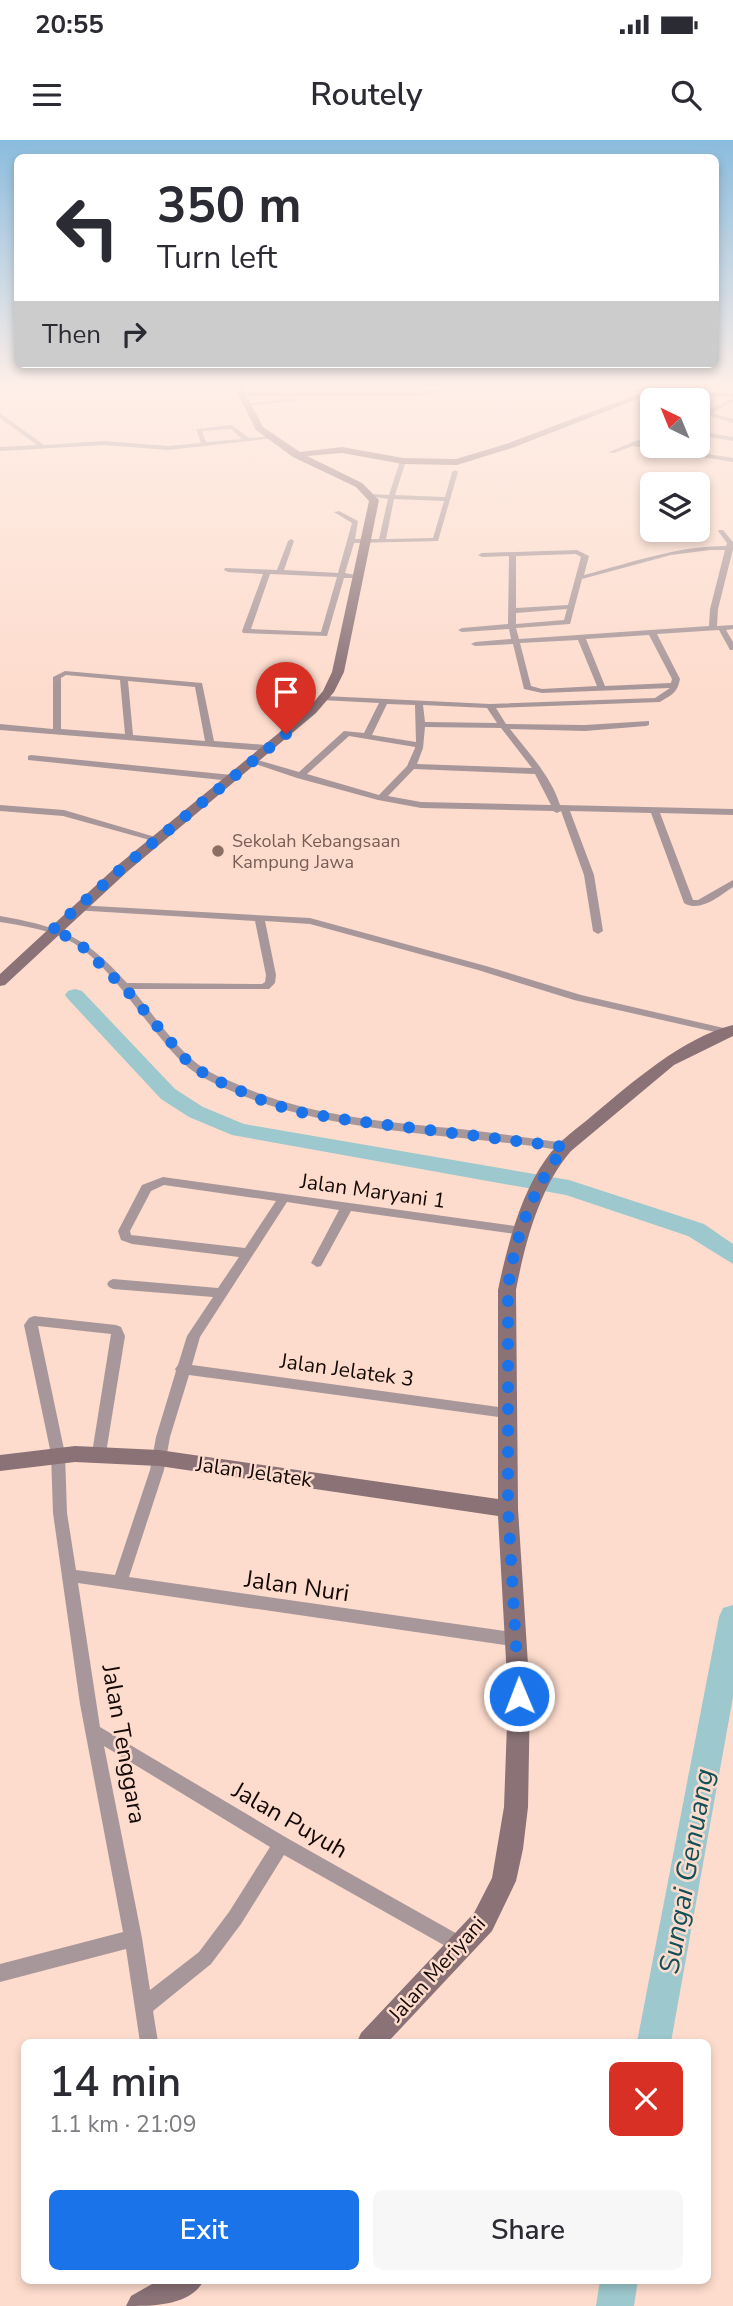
<!DOCTYPE html>
<meta charset="utf-8">
<style>
:root{--surface:#fff;--page:#f7f7f7;--text:#2b2b33;--muted:#7c7c81;--accent:#1a73e8}
body{margin:0;font-family:"Nunito Sans",sans-serif;background:var(--page);color:var(--text);height:100vh;display:flex;flex-direction:column;font-size:26px;white-space:nowrap}
*{box-sizing:border-box;margin:0}
p{font-size:23px;color:var(--muted)}
.icon{flex:none;width:38px;height:38px;fill:none;stroke:currentColor;stroke-width:2;stroke-linecap:round;stroke-linejoin:round}
.map{position:relative;flex:1;overflow:hidden}
.details{position:absolute;left:21px;top:1899px;width:690px;height:245px;display:flex;flex-direction:column;background:var(--surface);border-radius:10px;box-shadow:0 4px 10px #0003}
.details>*{flex:none}
.hud{position:absolute;left:14px;top:14px;width:705px;height:214px;border-radius:10px;box-shadow:0 4px 10px #0003;background:#fff;color:var(--text);overflow:hidden}
.needle{width:46px;rotate:317deg}
.tools{position:absolute;left:640px;top:248px;display:grid;gap:14px}
.tools a{display:grid;place-items:center;width:70px;height:70px;border-radius:10px;background:var(--surface);box-shadow:0 4px 10px #0003;font-size:35px}
.pin{position:absolute;display:grid;place-items:center;width:60px;height:60px;color:#fff;margin:-72px -30px;border-radius:50% 50% 50% 0;rotate:-45deg;box-shadow:0 0 7px #0007}
.pin .icon{rotate:45deg}
.me{position:absolute;width:77px;margin:-38px;rotate:359deg;stroke-linejoin:round;filter:drop-shadow(0 0 5px #0008)}
.turn{display:flex;align-items:center;gap:24px;height:147px;padding:0 28px;font-size:32px}
.turn .icon{width:91px;height:91px;stroke-width:2.5}
.turn b{display:block;font-size:49px;line-height:60px}
.then{display:flex;align-items:center;height:66px;padding:0 28px;background:#0003;gap:14px;font-size:26px}
.round{display:grid;place-items:center;flex:none;width:74px;height:74px;border-radius:10px;background:var(--page)}
.summary{display:flex;align-items:center;justify-content:space-between;height:119px;padding:0 28px}
h1{font-size:42px;font-weight:600;line-height:52px}
.cta{display:flex;gap:14px;margin-top:auto;padding:14px 28px}
.cta a{flex:1;height:80px;border-radius:10px;background:var(--accent);color:#fff;font-size:28px;font-weight:600;line-height:80px;text-align:center}
.cta a+a{background:var(--page);color:var(--text)}
.status{display:flex;justify-content:space-between;align-items:center;height:49px;padding:0 35px;background:var(--surface);direction:ltr}
.status svg{height:19px;fill:currentColor}
header{display:flex;justify-content:space-between;align-items:center;height:91px;padding:0 28px;background:var(--surface);font-size:32px;font-weight:600}
.map>svg:first-child{display:block}
.lines{fill:none;stroke-linecap:round;stroke-linejoin:round}
.river{fill:#9dc8cd;fill-rule:evenodd}
.street{fill:#a8979a;fill-rule:evenodd}
.secondary{fill:#8a7277;fill-rule:evenodd}
.route{stroke:#1a73e8;stroke-width:12;stroke-dasharray:0 21.6}
.education-dot{fill:#8d6e63;stroke:#fddccd;stroke-width:2.5}
.labels{text-anchor:middle;stroke-width:5;stroke-linejoin:round;paint-order:stroke}
.far-education-label{font-size:18px;fill:#785e54;stroke:#fddccd;text-anchor:start}
.street-label{font-size:21px;fill:#140905;stroke:#fddccd}
.near-street-label{font-size:24px;fill:#140905;stroke:#fddccd}
.near-water-label{font-size:28px;font-style:italic;fill:#135057;stroke:#fddccd}
</style>
<div class="status"><b>20:55</b><svg viewBox="0 0 49 12"><path d="M0 12V9h3v3zM5 12V6h3v6zM10 12V3h3v9zM15 12V0h3v12zM26 1h20v11H26zM47 4h2v5h-2z"/></svg></div>
<header><svg class="icon" aria-label="menu" viewBox="0 0 24 24"><path d="M4 6h16M4 12h16M4 18h16"/></svg>Routely<svg class="icon" aria-label="search" viewBox="0 0 24 24"><circle cx="10" cy="10" r="6"/><path d="M15 15l6 6"/></svg></header>
<div class="map">
<svg width="733" height="2166" viewBox="0 0 733 2166">
<rect width="100%" height="100%" fill="#fddccd"/>
<g class="lines">
<g class="river">
<polygon points="75,849 82,851 175,949 203,967 244,984 569,1040 704,1084 733,1104 733,1124 688,1096 566,1055 232,995 189,977 161,959 68,859 65,855 68,851"/>
<polygon points="733,1465 733,1557 671,1902 637,1902 719,1477 723,1468"/>
<polygon points="600,2140 638,2140 634,2166 596,2166"/>
</g>
<g class="street">
<polygon points="449,245 456,245 439,253 418,256 241,256 238,254 241,252 418,252 436,250"/>
<polygon points="665,245 673,245 654,252 649,251"/>
<polygon points="296,258 294,261 246,266 243,264"/>
<polygon points="733,258 733,262 712,273 733,279 733,283 707,275 698,279 698,275"/>
<path d="M0,273L44,305L104,301L168,306L201,303L196,289L232,285L249,298L272,296L275,298L168,310L104,305L0,311V307L37,305L0,278ZM231,289L242,299L206,302L202,291Z"/>
<polygon points="698,291 733,297 733,301 698,295"/>
<polygon points="653,294 653,298 640,303 733,318 733,322 633,306 614,313 609,312"/>
<path d="M403,319L406,321L395,355L445,357L452,332L455,330L458,332L438,401L354,403L345,433L360,436L356,438H344L327,496L243,493L242,491L263,434L228,432L224,430L225,428L277,430L288,401L291,399L294,401L284,430L338,433L352,383L334,372L339,371L358,381L355,399H379L388,359L369,356L372,354L389,355L400,321ZM394,359L444,361L433,398L386,399ZM270,434L337,437L321,492L251,489Z"/>
<path d="M719,390H723L733,402V409L718,469L717,486L733,485V489L726,490L733,502V510H730L719,490L657,494L680,539C677,553 673,554 660,562L496,568L506,584L585,585L649,581V585L646,586L585,591L510,589C528,612 551,636 560,665L733,669V675L660,673L693,760H698L733,740V747C719,756 700,773 684,763L651,673L570,671L594,735L603,791L598,794L593,791L584,735L561,671L557,673L553,671L421,668L378,660L297,638L247,621L251,618L299,632L344,591L364,593L379,563L321,560L320,558L324,556L490,564L655,558L670,548L542,553L524,549L513,504L475,506L471,504L475,502L511,499L509,489L462,492L458,490L462,488L508,484L509,416L482,417L478,415L482,413L577,410L589,416L584,435C631,423 676,406 726,406L727,403L718,391ZM710,410H725L710,469L709,486L519,499L516,488L570,484L582,439L671,415ZM576,414L581,417L568,465L516,468V416ZM567,469L564,480L516,484V473ZM649,495L672,539L671,543L605,546L586,499ZM578,500L597,546L542,549L531,546L520,503ZM387,564L415,565L416,602L372,595ZM423,565L487,568L497,583L425,582ZM425,587L501,588L532,628L417,624L423,608ZM349,596L415,607V608L407,626L379,655L307,634ZM414,629L535,634L551,665L421,662L388,656Z"/>
<path d="M65,531L202,543L214,601L266,605L270,608L266,611L0,590V584L53,589V537ZM66,535L120,540L125,594L61,589V538ZM128,541L195,547L205,601L133,595Z"/>
<polygon points="31,615 232,635 236,638 232,641 28,620 28,616"/>
<polygon points="0,665 64,670 162,699 157,702 63,676 0,671"/>
<path d="M76,765L310,778L486,826L581,855L728,889L732,890L733,893L728,895L574,860L478,830L310,784L265,781L276,835L275,843L269,849H132C154,875 175,908 203,928C215,936 229,940 241,946C309,976 386,982 460,989C495,993 530,998 565,1003L571,1007L565,1011C445,991 313,996 204,938C183,927 169,908 154,890C129,860 99,813 62,797C43,789 20,785 0,782V776C61,787 85,796 127,843L262,844L265,842L266,835L255,781L73,770L71,768Z"/>
<path d="M163,1037L522,1087L528,1091L522,1095L351,1071L321,1126L317,1127L311,1123L339,1070L287,1062L200,1197L192,1225L506,1268L511,1269L513,1273L511,1277L506,1278L189,1235L170,1297L164,1330L129,1437L518,1493L523,1495L526,1500L523,1505L518,1507L78,1443L100,1587L287,1698L468,1800L471,1806L468,1812L462,1815L456,1812L284,1715L241,1784L211,1824L153,1871L158,1902H140L126,1809L0,1842V1824L123,1792L80,1564L53,1373L51,1314L24,1185L29,1178L34,1176L116,1185L121,1187L125,1196L106,1313L104,1317L99,1319L94,1317L92,1313L111,1194L38,1186L65,1314L67,1373L76,1430L115,1435L150,1330L156,1297L176,1231L175,1229L178,1225L187,1196L213,1157L113,1149L109,1147L107,1144L109,1141L113,1139L218,1148L239,1117L132,1104L121,1100L118,1091L142,1045ZM164,1045L276,1061L245,1108L131,1095L130,1091L151,1051ZM104,1606L270,1707L229,1772L199,1812L150,1850L142,1798Z"/>
</g>
<g class="secondary">
<polygon points="233,245 241,245 263,287 300,312 342,307 403,318 456,319 506,304 647,251 733,253 733,257 648,255 512,308 457,325 403,324 342,313 307,316 362,343 379,360 344,532 334,552 316,573 128,731 5,845 0,846 0,834 118,725 308,569 323,551 332,532 369,361 356,347 293,317 256,290"/>
<path d="M733,885V896L674,925L571,1011C539,1048 525,1103 516,1150L518,1369L530,1556L528,1667L523,1709L516,1741L492,1791L388,1902H357L361,1893L474,1773L492,1738L504,1667L508,1556L498,1376L159,1326L75,1322L0,1331V1315L75,1306L159,1310L498,1359V1150C507,1107 520,1055 546,1019C558,1001 577,989 593,975C633,942 682,898 733,885Z"/>
<path d="M159,2140H204C191,2166 153,2166 126,2166L131,2156Z"/>
</g>
</g>
<linearGradient id="sky" x2="0" y2="1"><stop stop-color="#8abcdd"/><stop offset="0.45" stop-color="#feefe8"/><stop offset="1" stop-color="#feefe8" stop-opacity="0"/></linearGradient>
<rect width="733" height="548" fill="url(#sky)"/>
<g class="lines">
<path class="route" d="M286,594L122,728L50,792L66,796L83,807L131,855L187,921L209,937L259,959L294,971L340,979L565,1007C534,1044 513,1101 508,1150V1369L519,1556"/>
</g>
<circle class="education-dot" cx="218" cy="711" r="7"/>
<g class="labels">
<g class="far-education-label">
<text x="232" y="707">Sekolah Kebangsaan<tspan x="232" dy="21">Kampung Jawa</tspan></text>
</g>
<g class="street-label">
<text transform="translate(373 1051) rotate(8)" y="7">Jalan Maryani 1</text>
<text transform="translate(347 1230) rotate(8)" y="7">Jalan Jelatek 3</text>
<text transform="translate(254 1332) rotate(8)" y="7">Jalan Jelatek</text>
<text transform="translate(437 1829) rotate(-48)" y="7">Jalan Meriyani</text>
</g>
<g class="near-street-label">
<text transform="translate(297 1446) rotate(8)" y="8">Jalan Nuri</text>
<text transform="translate(124 1604) rotate(80)" y="8">Jalan Tenggara</text>
<text transform="translate(290 1680) rotate(30)" y="8">Jalan Puyuh</text>
</g>
<g class="near-water-label">
<text transform="translate(686 1731) rotate(-80)" y="10">Sungai Genuang</text>
</g>
</g>
</svg>
<div class="tools">
<a><svg class="needle" viewBox="-14 -14 28 28"><path d="M0-13l5 13h-10z" fill="#e53935"/><path d="M0 13l5-13h-10z" fill="#7c7c81"/></svg></a>
<a><svg class="icon" aria-label="layers" viewBox="0 0 24 24"><path d="M12 4l9 5-9 5-9-5zM3 14l9 5 9-5"/></svg></a>
</div>
<div class="pin" style="left:286px;top:594px;background:#d93025"><svg class="icon" aria-label="arrive" viewBox="0 0 24 24"><path d="M6 21V4h12l-3 4 3 4H6"/></svg></div>
<svg class="me" style="left:519px;top:1556px" viewBox="-20 -20 40 40"><circle r="17" fill="#1a73e8" stroke="#fff" stroke-width="3"/><path d="M0-11L8 9 0 5-8 9z" fill="#fff"/></svg>
<div class="hud">
<div class="turn"><svg class="icon" aria-label="left" viewBox="0 0 24 24"><path d="M17 20v-9H6M10 6l-5 5 5 5"/></svg><div><b>350 m</b>Turn left</div></div>
<div class="then">Then<svg class="icon" aria-label="right" viewBox="0 0 24 24"><path d="M7 20v-9h11M14 6l5 5-5 5"/></svg></div>
</div>
<section class="details">
<div class="summary"><div><h1>14 min</h1><p>1.1 km · 21:09</p></div><a class="round" style="background:#d93025;color:#fff"><svg class="icon" aria-label="close" viewBox="0 0 24 24"><path d="M6 6l12 12M18 6L6 18"/></svg></a></div>
<div class="cta"><a>Exit</a><a>Share</a></div>
</section>
</div>
